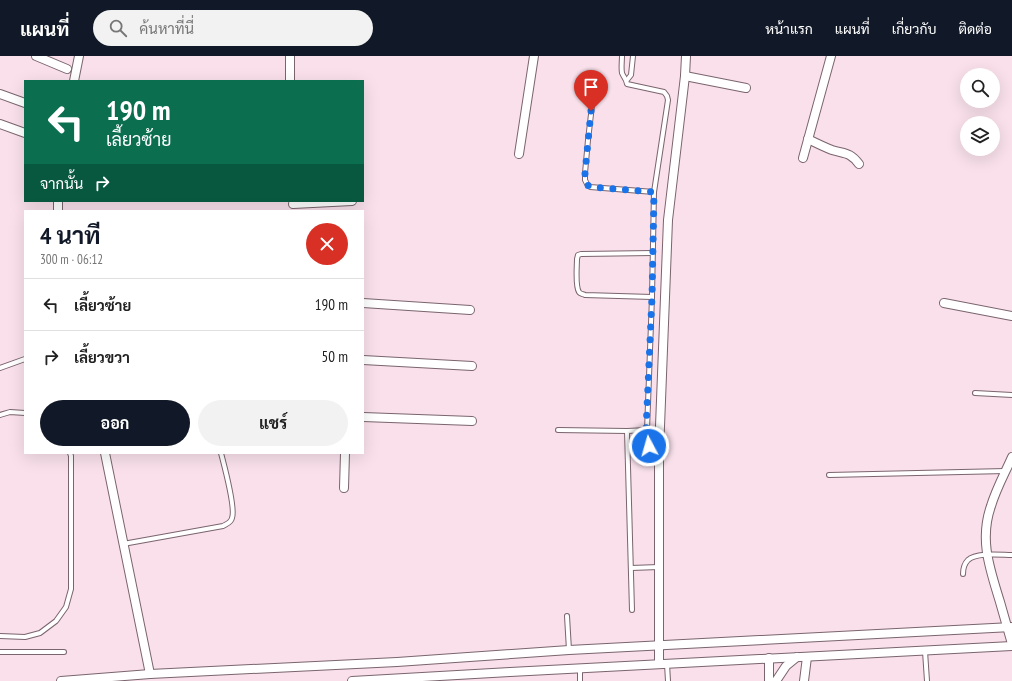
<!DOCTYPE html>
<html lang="th">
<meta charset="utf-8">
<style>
:root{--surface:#fff;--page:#f2f2f2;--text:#222;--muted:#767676;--line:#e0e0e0;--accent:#111827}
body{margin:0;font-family:"PT Sans Narrow",Sarabun,sans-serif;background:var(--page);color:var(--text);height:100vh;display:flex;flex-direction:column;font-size:15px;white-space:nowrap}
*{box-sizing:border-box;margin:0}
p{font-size:13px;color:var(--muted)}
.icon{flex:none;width:22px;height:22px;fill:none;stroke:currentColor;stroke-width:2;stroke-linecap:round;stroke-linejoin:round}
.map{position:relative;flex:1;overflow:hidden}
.details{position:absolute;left:24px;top:154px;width:340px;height:244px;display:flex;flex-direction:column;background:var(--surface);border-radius:0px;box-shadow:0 4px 16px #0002}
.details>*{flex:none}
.hud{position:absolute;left:24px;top:24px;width:340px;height:122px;border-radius:0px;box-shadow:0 4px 16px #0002;background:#0b6e4f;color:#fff;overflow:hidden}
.buttons{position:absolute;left:960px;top:12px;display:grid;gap:8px}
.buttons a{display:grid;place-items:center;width:40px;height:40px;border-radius:50%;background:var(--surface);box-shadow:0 4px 16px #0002;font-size:20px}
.pin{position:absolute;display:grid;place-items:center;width:34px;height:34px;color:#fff;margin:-41px -17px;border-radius:50% 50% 50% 0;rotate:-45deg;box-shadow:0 0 4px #0007}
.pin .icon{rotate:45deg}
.me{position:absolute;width:44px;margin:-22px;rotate:354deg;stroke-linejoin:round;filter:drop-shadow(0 0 3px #0008)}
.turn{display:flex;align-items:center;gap:14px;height:84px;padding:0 16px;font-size:18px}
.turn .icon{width:52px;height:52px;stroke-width:2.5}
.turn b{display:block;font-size:28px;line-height:34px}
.then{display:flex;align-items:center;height:38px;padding:0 16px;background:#0003;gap:8px;font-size:15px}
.round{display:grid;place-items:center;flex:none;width:42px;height:42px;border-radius:21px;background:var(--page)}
.overview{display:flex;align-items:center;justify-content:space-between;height:68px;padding:0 16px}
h1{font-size:24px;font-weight:700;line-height:30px;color:var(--accent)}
.action{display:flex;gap:8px;margin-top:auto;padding:8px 16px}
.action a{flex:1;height:46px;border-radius:24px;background:var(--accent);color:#fff;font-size:16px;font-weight:700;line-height:46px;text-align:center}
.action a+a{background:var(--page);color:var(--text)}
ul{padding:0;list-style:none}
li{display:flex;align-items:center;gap:12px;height:52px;padding:0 16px;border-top:1px solid var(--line)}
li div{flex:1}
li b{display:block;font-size:15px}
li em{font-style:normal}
header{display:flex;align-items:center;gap:24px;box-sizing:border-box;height:56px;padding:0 20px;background:var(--accent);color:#fff}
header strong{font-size:19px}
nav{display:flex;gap:22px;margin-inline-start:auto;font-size:14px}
.search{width:280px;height:36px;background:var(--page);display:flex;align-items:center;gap:10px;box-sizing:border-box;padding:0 14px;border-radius:22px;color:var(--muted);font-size:15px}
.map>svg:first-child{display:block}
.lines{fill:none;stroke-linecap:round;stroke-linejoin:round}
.service-casing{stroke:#7a646d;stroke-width:6}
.minor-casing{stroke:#7a646d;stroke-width:10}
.service{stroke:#fff;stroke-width:4}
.minor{stroke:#fff;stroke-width:8}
.route{stroke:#1a73e8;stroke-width:7;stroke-dasharray:0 12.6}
</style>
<header>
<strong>แผนที่</strong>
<div class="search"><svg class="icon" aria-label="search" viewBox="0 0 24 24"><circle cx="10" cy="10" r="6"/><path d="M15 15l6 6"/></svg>ค้นหาที่นี่</div>
<nav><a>หน้าแรก</a><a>แผนที่</a><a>เกี่ยวกับ</a><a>ติดต่อ</a></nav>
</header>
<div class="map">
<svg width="1012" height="625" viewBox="0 0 1012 625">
<rect width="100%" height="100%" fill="#f9e0eb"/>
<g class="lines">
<defs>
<g id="service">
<path d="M622,0C622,5 621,12 622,17C624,22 626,22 627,28L664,36L667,40L668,44L654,136"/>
<polyline points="627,24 631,19 633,0"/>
<path d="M593,41L588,84L585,117V124L587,128L590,131L654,136L652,241L647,374C647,386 646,392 659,396"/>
<path d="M652,241L585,239C583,238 580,238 579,236C575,230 577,210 577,203L578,199L581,198L653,197"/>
<polyline points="0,312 25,303"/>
<polyline points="975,337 1012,339"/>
<polyline points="0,359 10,356 25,357"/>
<polyline points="558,374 627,375"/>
<polyline points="829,419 1006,415"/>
<path d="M123,488L223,470C226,468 231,467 232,462C236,452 224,409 221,397"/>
<polyline points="631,512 659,511"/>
<path d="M963,518C963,512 964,508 968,504C977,496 1001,499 1012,499"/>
<polyline points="632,554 627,375 647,374"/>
<polyline points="567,560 569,594"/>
<polyline points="0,580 25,581 40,577 56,565 66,551 71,533 71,400 70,397"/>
<polyline points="925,595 927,625"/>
<polyline points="0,596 64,596"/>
<polyline points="667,608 668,625"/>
<polyline points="580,612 580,625"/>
</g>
<g id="minor">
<polyline points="36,0 67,13"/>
<polyline points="290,0 290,25"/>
<polyline points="685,20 746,32"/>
<polyline points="74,25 79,0"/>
<polyline points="0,38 25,47"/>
<polyline points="0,68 25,77"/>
<path d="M808,83C816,87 824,91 832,94C845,98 850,96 859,108"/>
<polyline points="519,98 534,0"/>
<polyline points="803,102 831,0"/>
<polyline points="293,148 352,145"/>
<polyline points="58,155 58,145"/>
<polyline points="363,247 470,254"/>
<polyline points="944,247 1012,260"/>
<polyline points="363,304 472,310"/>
<polyline points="363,361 472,365"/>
<polyline points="105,397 150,618"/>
<path d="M1012,401C1005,417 996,433 991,450C979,484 990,513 1000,546C1004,560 1008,574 1012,588"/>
<polyline points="344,432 345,397"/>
<polyline points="659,608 659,396 668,164 685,20 686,0"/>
<polyline points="61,625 150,618 397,606 569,594 1012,571"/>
<polyline points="352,625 510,616 1012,590"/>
<polyline points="769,625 769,602"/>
<polyline points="776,625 786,610 797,601"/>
<polyline points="804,625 807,601"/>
</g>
</defs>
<use href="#service" class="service-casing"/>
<use href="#minor" class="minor-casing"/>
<use href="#service" class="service"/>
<use href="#minor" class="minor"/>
</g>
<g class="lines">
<path class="route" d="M591,55L585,117C585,122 585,128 590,131L654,136L652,241L646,374L647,385L649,390"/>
</g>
</svg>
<div class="buttons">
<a><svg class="icon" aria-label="search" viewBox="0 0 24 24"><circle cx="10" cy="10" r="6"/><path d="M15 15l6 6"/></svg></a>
<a><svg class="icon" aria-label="layers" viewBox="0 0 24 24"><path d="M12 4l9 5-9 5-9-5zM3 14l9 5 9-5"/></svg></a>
</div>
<div class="pin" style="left:591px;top:55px;background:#d93025"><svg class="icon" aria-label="arrive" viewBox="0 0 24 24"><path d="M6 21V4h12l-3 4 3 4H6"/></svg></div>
<svg class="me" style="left:649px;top:390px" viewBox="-20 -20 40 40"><circle r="17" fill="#1a73e8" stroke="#fff" stroke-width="3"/><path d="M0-11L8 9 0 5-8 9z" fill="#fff"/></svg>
<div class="hud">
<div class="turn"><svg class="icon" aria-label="left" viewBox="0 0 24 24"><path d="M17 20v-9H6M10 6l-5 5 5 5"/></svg><div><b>190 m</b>เลี้ยวซ้าย</div></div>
<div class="then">จากนั้น<svg class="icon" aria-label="right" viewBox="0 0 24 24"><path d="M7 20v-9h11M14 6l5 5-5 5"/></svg></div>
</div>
<section class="details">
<div class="overview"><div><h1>4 นาที</h1><p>300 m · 06:12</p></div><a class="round" style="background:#d93025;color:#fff"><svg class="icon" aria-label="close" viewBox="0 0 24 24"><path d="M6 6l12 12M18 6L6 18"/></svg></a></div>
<ul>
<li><svg class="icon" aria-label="left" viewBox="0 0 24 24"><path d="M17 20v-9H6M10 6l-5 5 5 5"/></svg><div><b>เลี้ยวซ้าย</b></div><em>190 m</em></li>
<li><svg class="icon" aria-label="right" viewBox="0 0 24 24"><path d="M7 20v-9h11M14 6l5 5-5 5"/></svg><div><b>เลี้ยวขวา</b></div><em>50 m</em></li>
</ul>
<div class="action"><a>ออก</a><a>แชร์</a></div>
</section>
</div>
